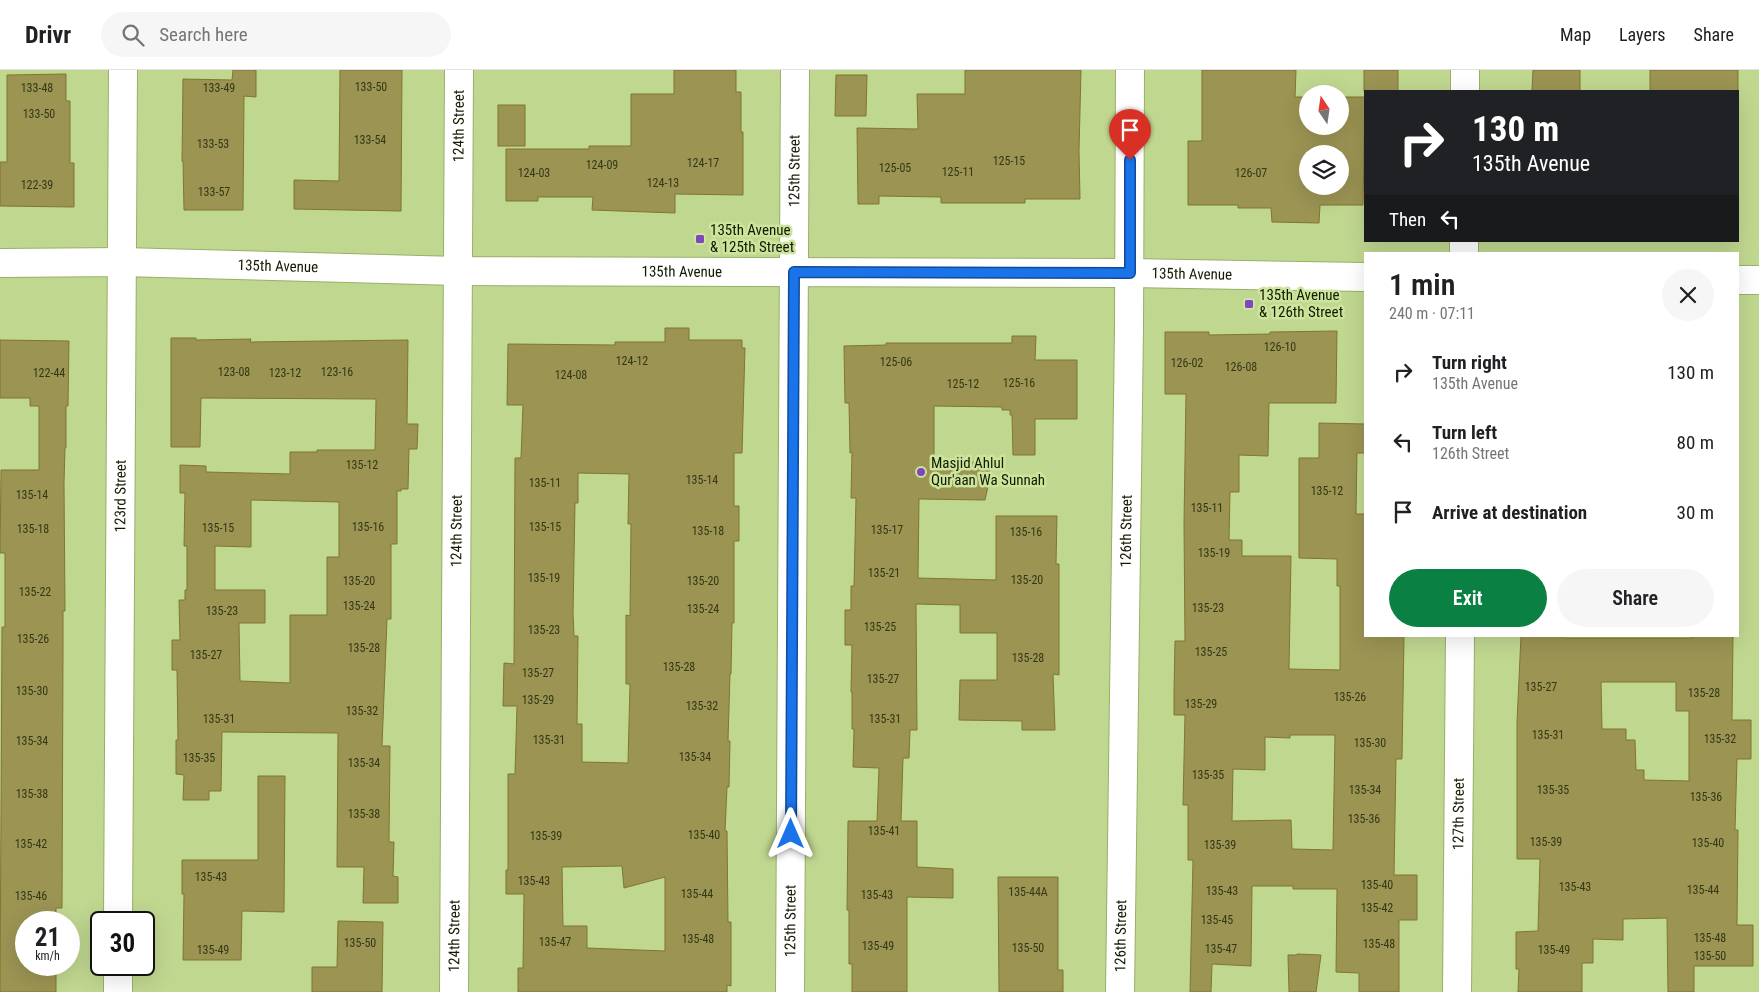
<!DOCTYPE html>
<meta charset="utf-8">
<style>
:root{--surface:#fff;--page:#f6f6f6;--text:#202124;--muted:#757577;--line:#e0e0e0;--accent:#0b8043}
body{margin:0;font-family:"Roboto Condensed",sans-serif;background:var(--page);color:var(--text);height:100vh;display:flex;flex-direction:column;font-size:19px;white-space:nowrap}
*{box-sizing:border-box;margin:0}
p{font-size:16px;color:var(--muted)}
.icon{flex:none;width:28px;height:28px;fill:none;stroke:currentColor;stroke-width:2;stroke-linecap:round;stroke-linejoin:round}
.map{position:relative;flex:1;overflow:hidden}
.side{position:absolute;left:1364px;top:182px;width:375px;height:385px;display:flex;flex-direction:column;background:var(--surface);border-radius:0px;box-shadow:0 5px 20px #0002}
.side>*{flex:none}
.guide{position:absolute;left:1364px;top:20px;width:375px;height:152px;border-radius:0px;box-shadow:0 5px 20px #0002;background:#202124;color:#fff;overflow:hidden}
.needle{width:32px;rotate:347deg}
.buttons{position:absolute;left:1299px;top:15px;display:grid;gap:10px}
.buttons a{display:grid;place-items:center;width:50px;height:50px;border-radius:50%;background:var(--surface);box-shadow:0 5px 20px #0002;font-size:25px}
.speed{position:absolute;left:15px;top:841px;display:flex;gap:10px;font-size:25px;font-weight:700;text-align:center}
.speed>*{display:grid;place-content:center;width:65px;height:65px;border-radius:50%;background:var(--surface);box-shadow:0 5px 20px #0002;line-height:1}
.speed small{font-size:12px;font-weight:400}
.speed .limit{border:2px solid #111;border-radius:8px;background:#fff;color:#111}
.pin{position:absolute;display:grid;place-items:center;width:42px;height:42px;color:#fff;margin:-51px -21px;border-radius:50% 50% 50% 0;rotate:-45deg;box-shadow:0 0 5px #0007}
.pin .icon{rotate:45deg}
.me{position:absolute;width:55px;margin:-28px;rotate:0deg;stroke-linejoin:round;filter:drop-shadow(0 0 4px #0008)}
.turn{display:flex;align-items:center;gap:18px;height:105px;padding:0 25px;font-size:22px}
.turn .icon{width:65px;height:65px;stroke-width:2.5}
.turn b{display:block;font-size:35px;line-height:42px}
.then{display:flex;align-items:center;height:48px;padding:0 25px;background:#0003;gap:10px;font-size:19px}
.round{display:grid;place-items:center;flex:none;width:52px;height:52px;border-radius:26px;background:var(--page)}
.head{display:flex;align-items:center;justify-content:space-between;height:85px;padding:0 25px}
h1{font-size:30px;font-weight:600;line-height:38px}
.cta{display:flex;gap:10px;margin-top:auto;padding:10px 25px}
.cta a{flex:1;height:58px;border-radius:30px;background:var(--accent);color:#fff;font-size:20px;font-weight:600;line-height:58px;text-align:center}
.cta a+a{background:var(--page);color:var(--text)}
ul{padding:0;list-style:none}
li{display:flex;align-items:center;gap:15px;height:70px;padding:0 25px}
li div{flex:1}
li b{display:block;font-size:19px}
li em{font-style:normal}
header{display:flex;align-items:center;gap:30px;box-sizing:border-box;height:70px;padding:0 25px;background:var(--surface);border-bottom:1px solid var(--line)}
header strong{font-size:24px}
nav{display:flex;gap:28px;margin-inline-start:auto;font-size:18px}
.search{width:350px;height:45px;background:var(--page);display:flex;align-items:center;gap:12px;box-sizing:border-box;padding:0 18px;border-radius:28px;color:var(--muted);font-size:19px}
.map>svg:first-child{display:block}
.building{fill:#9b9453;stroke:#7f772c;fill-rule:evenodd}
.lines{fill:none;stroke-linecap:round;stroke-linejoin:round}
.minor-casing{stroke:#99af6a;stroke-width:30}
.minor{stroke:#fff;stroke-width:28}
.route-casing{stroke:#114b97;stroke-width:12}
.route{stroke:#1a73e8;stroke-width:9}
.poi-dot{fill:#8047bd;stroke:#cde49d;stroke-width:2}
.labels{text-anchor:middle;stroke-width:5;stroke-linejoin:round;paint-order:stroke}
.number-label{font-size:12px;fill:#343816}
.street-label{font-size:15px;fill:#121a01;stroke:#cde49d}
.poi-label{font-size:15px;fill:#121a01;stroke:#cde49d;text-anchor:start}
</style>
<header>
<strong>Drivr</strong>
<div class="search"><svg class="icon" aria-label="search" viewBox="0 0 24 24"><circle cx="10" cy="10" r="6"/><path d="M15 15l6 6"/></svg>Search here</div>
<nav><a>Map</a><a>Layers</a><a>Share</a></nav>
</header>
<div class="map">
<svg width="1759" height="922" viewBox="0 0 1759 922">
<rect width="100%" height="100%" fill="#c0d790"/>
<g class="building">
<polygon points="233,0 256,0 256,27 244,26 243,140 184,140 183,91 182,91 183,9 232,10"/>
<polygon points="340,0 402,0 401,141 294,139 294,110 339,111"/>
<polygon points="674,0 736,0 736,22 741,22 741,62 743,62 743,125 675,124 675,143 592,140 593,127 538,127 538,131 506,131 506,79 589,79 589,76 631,76 631,24 674,24"/>
<polygon points="965,0 1081,0 1079,81 1080,129 1025,129 1025,133 941,133 941,127 879,126 879,134 858,134 857,58 918,59 917,24 965,24"/>
<path d="M1202,0H1296L1295,27H1308V56H1340V27H1365L1363,135H1320L1319,153L1272,152L1271,138H1238V135H1188V71H1202ZM1308,84H1340V116H1308Z"/>
<rect x="1364" y="0" width="34" height="21"/>
<polygon points="1533,0 1580,0 1580,21 1532,21"/>
<rect x="1650" y="0" width="88" height="21"/>
<polygon points="66,4 66,31 70,31 70,93 74,93 74,137 0,136 0,92 7,92 7,5"/>
<polygon points="836,5 867,5 866,46 835,46"/>
<rect x="498" y="35" width="27" height="41"/>
<path d="M665,258H689V270H742V278H745L742,383H734V436H739V471H734V553H732L731,604H730L728,671H730L729,717H727L725,761H727L728,852H731V916L727,915V922H518V898H523L524,824H506V800H508V704H515L517,636H503L504,593L514,594L515,388H521L523,335H507L508,274L615,275V272H665ZM578,403L629,404L628,454H631L630,546L626,545V614H630L628,693L582,692V654H577L578,566H574L573,543L575,433H578ZM622,796L624,818L665,807V881L587,878V856H563L562,797Z"/>
<path d="M1337,261L1336,333H1269L1268,386L1239,385V422H1230L1229,470H1242V486H1291L1289,599L1340,600V516H1337V489L1299,488V388H1319V353L1365,354V383H1357L1356,444H1365V566H1404L1402,689H1396L1394,805H1417V850H1399V922H1359V903L1336,902L1337,819H1293V816H1252L1251,896L1212,894L1211,922H1190L1193,790H1188V735H1183L1185,645H1174V622L1175,571H1185L1184,454L1186,324H1165V262H1209V265L1270,264V262ZM1290,665H1335L1333,780L1292,779L1291,750L1232,751L1233,699L1265,700V667L1290,668Z"/>
<polygon points="1012,266 1036,266 1035,290 1077,290 1077,349 1035,349 1035,385 1013,385 1012,345 1010,345 1010,340 1002,340 1002,337 934,336 934,392 990,392 989,412 985,430 919,429 918,508 996,510 996,446 1057,446 1056,494 1059,494 1059,605 1053,604 1055,660 1022,660 1022,651 959,650 960,610 997,610 997,563 960,563 960,535 916,534 917,660 910,660 909,688 903,688 901,751 917,751 917,797 953,799 953,828 907,827 907,922 852,922 852,894 849,894 849,840 847,840 848,751 877,751 879,698 853,697 854,659 852,659 852,622 851,622 852,575 845,575 845,540 851,540 851,516 854,516 856,428 851,428 852,382 850,383 849,333 845,333 844,276 886,275 886,273 1012,273"/>
<path d="M171,268H196V270L251,269L250,272L408,270L407,354H418L417,379H409L408,419H401V421H397V474H391V549H387L382,676H390L389,772H394L393,806L398,807V833H363L364,797H337L338,663L222,662L221,721H209V730H183L184,705L176,704V670H178L177,600H172V570H180L179,530H185V520H187V476H184L185,423H180V395L206,396V402L290,404V382H317V380H375L376,329L201,328L200,377H171ZM251,430L339,432V487H327V545H290V613L240,611L239,553H265V520H215V476L251,477Z"/>
<polygon points="0,270 69,271 68,336 66,336 66,378 65,378 64,413 65,541 63,541 63,581 62,838 56,838 56,849 26,849 26,895 56,895 56,922 0,922 2,557 5,557 5,483 0,483 1,400 39,400 39,336 30,336 30,328 0,328"/>
<path d="M1521,566H1562V568H1692V566H1733L1732,650H1751V689H1737L1735,760H1738L1737,855H1753V896H1694V922H1668L1667,848L1623,849V870L1593,869V893H1582V922H1518L1519,899H1516V862L1538,861L1540,789H1517V652ZM1601,612H1676V641H1689V711L1644,710V700H1636L1635,670H1626V659H1602Z"/>
<polygon points="258,706 285,706 284,842 242,841 241,890 183,890 184,824 182,824 182,790 258,790"/>
<polygon points="998,807 1058,807 1058,900 1063,900 1063,922 999,922"/>
<polygon points="338,851 383,852 382,922 312,922 312,897 337,897"/>
<polygon points="1297,884 1321,885 1316,922 1289,922 1288,885 1297,885"/>
</g>
<g class="lines">
<defs>
<g id="minor">
<polyline points="1465,21 1465,0"/>
<polyline points="1464,184 1464,171"/>
<path id="s1" d="M0,193L122,192L458,201L1130,203L1365,207"/>
<polyline points="1738,210 1759,210"/>
<path id="s2" d="M118,852L123,0"/>
<polyline points="118,922 118,895"/>
<path id="s3" d="M454,922L459,0"/>
<path id="s4" d="M790,922L795,0"/>
<path id="s5" d="M1120,922L1129,258L1130,0"/>
<path id="s6" d="M1457,922L1460,566"/>
</g>
</defs>
<use href="#minor" class="minor-casing"/>
<use href="#minor" class="minor"/>
</g>
<g class="lines">
<defs>
<polyline id="route" points="791,764 794,202 1130,203 1130,90"/>
</defs>
<use href="#route" class="route-casing"/>
<use href="#route" class="route"/>
</g>
<g class="poi-dot">
<rect x="695" y="164" width="10" height="10" rx="2.5"/>
<rect x="1244" y="229" width="10" height="10" rx="2.5"/>
<circle cx="921" cy="402" r="5"/>
</g>
<g class="labels">
<g class="number-label">
<text x="371" y="21">133-50</text>
<text x="37" y="22">133-48</text>
<text x="219" y="22">133-49</text>
<text x="39" y="48">133-50</text>
<text x="370" y="74">133-54</text>
<text x="213" y="78">133-53</text>
<text x="1009" y="95">125-15</text>
<text x="703" y="97">124-17</text>
<text x="602" y="99">124-09</text>
<text x="895" y="102">125-05</text>
<text x="958" y="106">125-11</text>
<text x="534" y="107">124-03</text>
<text x="1251" y="107">126-07</text>
<text x="663" y="117">124-13</text>
<text x="37" y="119">122-39</text>
<text x="214" y="126">133-57</text>
<text x="1280" y="281">126-10</text>
<text x="632" y="295">124-12</text>
<text x="896" y="296">125-06</text>
<text x="1187" y="297">126-02</text>
<text x="1241" y="301">126-08</text>
<text x="234" y="306">123-08</text>
<text x="337" y="306">123-16</text>
<text x="49" y="307">122-44</text>
<text x="285" y="307">123-12</text>
<text x="571" y="309">124-08</text>
<text x="1019" y="317">125-16</text>
<text x="963" y="318">125-12</text>
<text x="362" y="399">135-12</text>
<text x="702" y="414">135-14</text>
<text x="545" y="417">135-11</text>
<text x="1327" y="425">135-12</text>
<text x="32" y="429">135-14</text>
<text x="1207" y="442">135-11</text>
<text x="368" y="461">135-16</text>
<text x="545" y="461">135-15</text>
<text x="218" y="462">135-15</text>
<text x="33" y="463">135-18</text>
<text x="887" y="464">135-17</text>
<text x="708" y="465">135-18</text>
<text x="1026" y="466">135-16</text>
<text x="1214" y="487">135-19</text>
<text x="884" y="507">135-21</text>
<text x="544" y="512">135-19</text>
<text x="1027" y="514">135-20</text>
<text x="359" y="515">135-20</text>
<text x="703" y="515">135-20</text>
<text x="35" y="526">135-22</text>
<text x="359" y="540">135-24</text>
<text x="1208" y="542">135-23</text>
<text x="703" y="543">135-24</text>
<text x="222" y="545">135-23</text>
<text x="880" y="561">135-25</text>
<text x="544" y="564">135-23</text>
<text x="33" y="573">135-26</text>
<text x="364" y="582">135-28</text>
<text x="1211" y="586">135-25</text>
<text x="206" y="589">135-27</text>
<text x="1028" y="592">135-28</text>
<text x="679" y="601">135-28</text>
<text x="538" y="607">135-27</text>
<text x="883" y="613">135-27</text>
<text x="1541" y="621">135-27</text>
<text x="32" y="625">135-30</text>
<text x="1704" y="627">135-28</text>
<text x="1350" y="631">135-26</text>
<text x="538" y="634">135-29</text>
<text x="1201" y="638">135-29</text>
<text x="702" y="640">135-32</text>
<text x="362" y="645">135-32</text>
<text x="219" y="653">135-31</text>
<text x="885" y="653">135-31</text>
<text x="1548" y="669">135-31</text>
<text x="1720" y="673">135-32</text>
<text x="549" y="674">135-31</text>
<text x="32" y="675">135-34</text>
<text x="1370" y="677">135-30</text>
<text x="695" y="691">135-34</text>
<text x="199" y="692">135-35</text>
<text x="364" y="697">135-34</text>
<text x="1208" y="709">135-35</text>
<text x="1365" y="724">135-34</text>
<text x="1553" y="724">135-35</text>
<text x="32" y="728">135-38</text>
<text x="1706" y="731">135-36</text>
<text x="364" y="748">135-38</text>
<text x="1364" y="753">135-36</text>
<text x="884" y="765">135-41</text>
<text x="704" y="769">135-40</text>
<text x="546" y="770">135-39</text>
<text x="1546" y="776">135-39</text>
<text x="1708" y="777">135-40</text>
<text x="31" y="778">135-42</text>
<text x="1220" y="779">135-39</text>
<text x="211" y="811">135-43</text>
<text x="534" y="815">135-43</text>
<text x="1377" y="819">135-40</text>
<text x="1575" y="821">135-43</text>
<text x="1703" y="824">135-44</text>
<text x="1222" y="825">135-43</text>
<text x="1028" y="826">135-44A</text>
<text x="697" y="828">135-44</text>
<text x="877" y="829">135-43</text>
<text x="31" y="830">135-46</text>
<text x="1377" y="842">135-42</text>
<text x="1217" y="854">135-45</text>
<text x="1710" y="872">135-48</text>
<text x="698" y="873">135-48</text>
<text x="555" y="876">135-47</text>
<text x="360" y="877">135-50</text>
<text x="1379" y="878">135-48</text>
<text x="878" y="880">135-49</text>
<text x="1028" y="882">135-50</text>
<text x="1221" y="883">135-47</text>
<text x="213" y="884">135-49</text>
<text x="1554" y="884">135-49</text>
<text x="1710" y="890">135-50</text>
</g>
<g class="street-label">
<text dy="5" stroke="none"><textPath href="#s3" startOffset="866">124th Street</textPath></text>
<text dy="5" stroke="none"><textPath href="#s4" startOffset="821">125th Street</textPath></text>
<text dy="5" stroke="none"><textPath href="#s1" startOffset="278">135th Avenue</textPath></text>
<text dy="5" stroke="none"><textPath href="#s1" startOffset="682">135th Avenue</textPath></text>
<text dy="5" stroke="none"><textPath href="#s1" startOffset="1192">135th Avenue</textPath></text>
<text dy="5" stroke="none"><textPath href="#s2" startOffset="426">123rd Street</textPath></text>
<text dy="5" stroke="none"><textPath href="#s3" startOffset="461">124th Street</textPath></text>
<text dy="5" stroke="none"><textPath href="#s5" startOffset="461">126th Street</textPath></text>
<text dy="5" stroke="none"><textPath href="#s6" startOffset="178">127th Street</textPath></text>
<text dy="5" stroke="none"><textPath href="#s4" startOffset="71">125th Street</textPath></text>
<text dy="5" stroke="none"><textPath href="#s3" startOffset="56">124th Street</textPath></text>
<text dy="5" stroke="none"><textPath href="#s5" startOffset="56">126th Street</textPath></text>
</g>
<g class="poi-label">
<text x="710" y="165">135th Avenue<tspan x="710" dy="17">&amp; 125th Street</tspan></text>
<text x="1259" y="230">135th Avenue<tspan x="1259" dy="17">&amp; 126th Street</tspan></text>
<text x="931" y="398">Masjid Ahlul<tspan x="931" dy="17">Qur'aan Wa Sunnah</tspan></text>
</g>
</g>
</svg>
<div class="buttons">
<a><svg class="needle" viewBox="-14 -14 28 28"><path d="M0-13l5 13h-10z" fill="#e53935"/><path d="M0 13l5-13h-10z" fill="#757577"/></svg></a>
<a><svg class="icon" aria-label="layers" viewBox="0 0 24 24"><path d="M12 4l9 5-9 5-9-5zM3 14l9 5 9-5"/></svg></a>
</div>
<div class="speed"><div>21<small>km/h</small></div><div class="limit">30</div></div>
<div class="pin" style="left:1130px;top:90px;background:#d93025"><svg class="icon" aria-label="arrive" viewBox="0 0 24 24"><path d="M6 21V4h12l-3 4 3 4H6"/></svg></div>
<svg class="me" style="left:791px;top:764px" viewBox="-20 -20 40 40"><path d="M0-17L14 15 0 8-14 15z" fill="#1a73e8" stroke="#fff" stroke-width="4"/></svg>
<div class="guide">
<div class="turn"><svg class="icon" aria-label="right" viewBox="0 0 24 24"><path d="M7 20v-9h11M14 6l5 5-5 5"/></svg><div><b>130 m</b>135th Avenue</div></div>
<div class="then">Then<svg class="icon" aria-label="left" viewBox="0 0 24 24"><path d="M17 20v-9H6M10 6l-5 5 5 5"/></svg></div>
</div>
<section class="side">
<div class="head"><div><h1>1 min</h1><p>240 m · 07:11</p></div><a class="round"><svg class="icon" aria-label="close" viewBox="0 0 24 24"><path d="M6 6l12 12M18 6L6 18"/></svg></a></div>
<ul>
<li><svg class="icon" aria-label="right" viewBox="0 0 24 24"><path d="M7 20v-9h11M14 6l5 5-5 5"/></svg><div><b>Turn right</b><p>135th Avenue</p></div><em>130 m</em></li>
<li><svg class="icon" aria-label="left" viewBox="0 0 24 24"><path d="M17 20v-9H6M10 6l-5 5 5 5"/></svg><div><b>Turn left</b><p>126th Street</p></div><em>80 m</em></li>
<li><svg class="icon" aria-label="arrive" viewBox="0 0 24 24"><path d="M6 21V4h12l-3 4 3 4H6"/></svg><div><b>Arrive at destination</b></div><em>30 m</em></li>
</ul>
<div class="cta"><a>Exit</a><a>Share</a></div>
</section>
</div>
